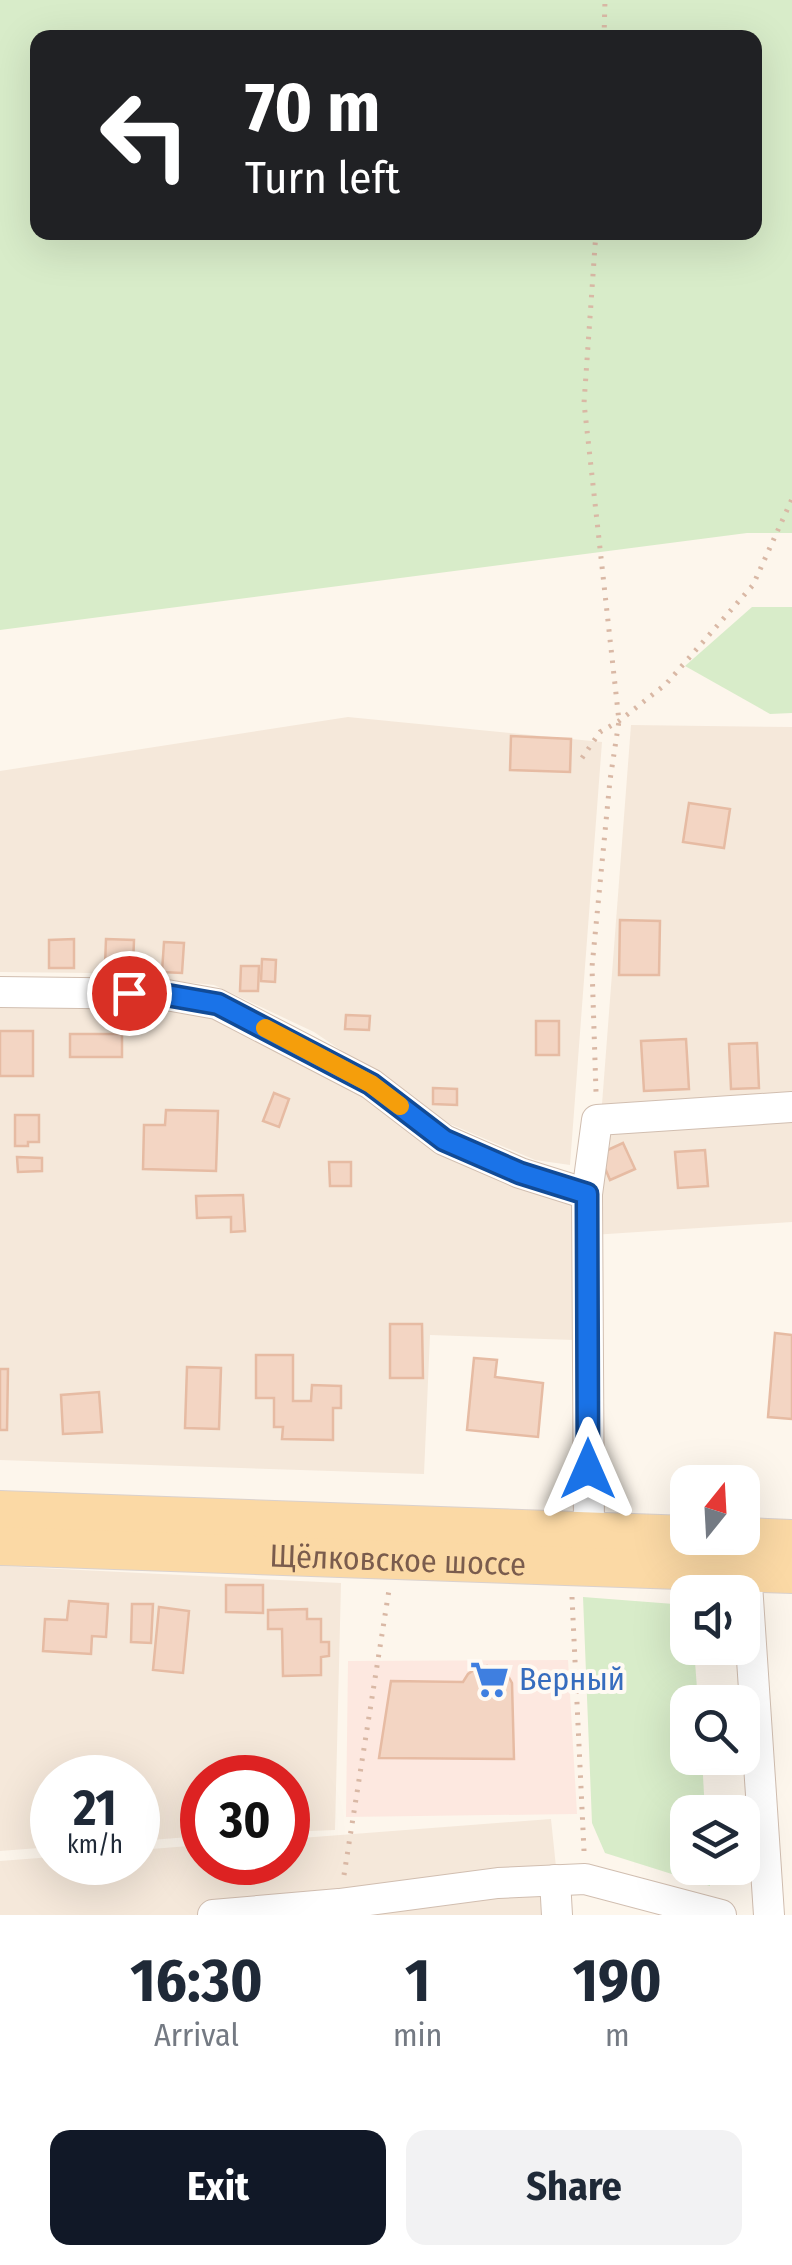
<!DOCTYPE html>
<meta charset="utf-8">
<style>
:root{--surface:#fff;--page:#f2f2f3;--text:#1f2937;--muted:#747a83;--accent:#111827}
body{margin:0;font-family:"Fira Sans Condensed",sans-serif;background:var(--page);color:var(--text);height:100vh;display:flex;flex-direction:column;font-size:38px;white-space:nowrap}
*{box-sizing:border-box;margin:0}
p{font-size:32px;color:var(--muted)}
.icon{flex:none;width:55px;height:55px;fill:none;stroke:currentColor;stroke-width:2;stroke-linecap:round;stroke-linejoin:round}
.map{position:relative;height:1915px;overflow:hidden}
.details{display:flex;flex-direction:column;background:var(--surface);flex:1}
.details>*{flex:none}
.top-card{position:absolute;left:30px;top:30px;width:732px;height:210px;border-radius:20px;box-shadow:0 10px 40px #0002;background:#202124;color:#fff;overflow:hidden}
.needle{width:65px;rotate:18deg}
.tools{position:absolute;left:670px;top:1465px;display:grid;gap:20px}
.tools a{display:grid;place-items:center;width:90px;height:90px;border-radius:20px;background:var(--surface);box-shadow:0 10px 40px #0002;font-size:50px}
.speed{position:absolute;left:30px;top:1755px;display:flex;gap:20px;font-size:50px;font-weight:700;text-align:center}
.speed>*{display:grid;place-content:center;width:130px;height:130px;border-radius:50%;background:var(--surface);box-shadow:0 10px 40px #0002;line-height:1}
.speed small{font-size:25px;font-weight:400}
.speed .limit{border:15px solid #d22;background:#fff;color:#111}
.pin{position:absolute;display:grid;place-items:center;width:85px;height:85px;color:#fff;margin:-42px;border:5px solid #fff;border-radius:50%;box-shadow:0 2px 10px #0007}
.me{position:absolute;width:110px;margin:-55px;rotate:0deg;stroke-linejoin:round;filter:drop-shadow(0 0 8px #0008)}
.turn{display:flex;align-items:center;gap:35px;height:210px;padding:0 50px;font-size:45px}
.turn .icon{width:130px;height:130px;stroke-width:2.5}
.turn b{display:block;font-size:70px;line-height:85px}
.eta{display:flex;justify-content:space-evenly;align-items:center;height:170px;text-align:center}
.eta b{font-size:60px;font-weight:700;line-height:70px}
.cta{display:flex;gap:20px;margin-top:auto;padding:20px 50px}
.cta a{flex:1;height:115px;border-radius:20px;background:var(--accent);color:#fff;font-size:40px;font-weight:700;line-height:115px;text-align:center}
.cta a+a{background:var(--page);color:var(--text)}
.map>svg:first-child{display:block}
.residential{fill:#f5e8da}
.commercial{fill:#fde8e0}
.green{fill:#d8ecc9;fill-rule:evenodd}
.building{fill:#f3d5c3;stroke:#e6bba3;stroke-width:2.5}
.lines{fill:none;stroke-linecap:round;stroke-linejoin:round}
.minor-casing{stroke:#d1beb0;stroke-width:32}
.major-casing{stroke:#dad1cd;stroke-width:40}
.path{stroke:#d9b8a5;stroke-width:5;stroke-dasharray:2.5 8;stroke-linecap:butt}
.minor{stroke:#fff;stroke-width:30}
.major{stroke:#fbd9a5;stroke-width:38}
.route-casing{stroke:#114b97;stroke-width:25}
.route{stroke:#1a73e8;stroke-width:18}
.slow{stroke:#f59e0b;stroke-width:18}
.labels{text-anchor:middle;stroke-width:8;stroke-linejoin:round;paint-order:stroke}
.street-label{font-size:32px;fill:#7a5c4d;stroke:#fffaf3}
.shop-label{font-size:32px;fill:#366cbe;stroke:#fffaf3;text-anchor:start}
</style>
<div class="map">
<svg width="792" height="1915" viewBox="0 0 792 1915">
<rect width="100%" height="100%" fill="#fdf6ec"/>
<g class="residential">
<polygon points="348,717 602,742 570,1165 535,1160 450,1124 314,1032 214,985 89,973 0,972 0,771"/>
<polygon points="631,725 792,727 792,1222 592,1235"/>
<polygon points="0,1007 160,1009 213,1017 363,1096 436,1152 514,1187 573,1205 574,1340 430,1335 424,1474 0,1460"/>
<polygon points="0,1566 341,1583 335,1830 288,1832 288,1778 202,1778 202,1836 138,1841 138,1778 52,1778 52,1847 0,1851"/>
<polygon points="551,1819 561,1915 0,1915 0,1861 52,1857 52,1862 138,1862 138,1850 202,1845 202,1862 288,1862 288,1839"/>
</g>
<polygon class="commercial" points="568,1660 577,1814 346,1817 348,1661"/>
<g class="green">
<path d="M0,0H792V533H747L0,630ZM38,38H755V232H38Z"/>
<polygon points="752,607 792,607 792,713 770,714 685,666"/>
<polygon points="583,1597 687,1605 688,1648 694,1648 698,1702 688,1702 688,1758 702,1758 705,1812 688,1812 688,1868 709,1868 710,1886 605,1853 592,1823"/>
</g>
<g class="building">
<polygon points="511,736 571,739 570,772 510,770"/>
<polygon points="689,803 730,809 724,848 683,842"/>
<polygon points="620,920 660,921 659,975 619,975"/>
<polygon points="74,939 74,968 49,968 49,940"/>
<polygon points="106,939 134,940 133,967 105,965"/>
<polygon points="164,942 184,943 182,973 162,972"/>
<polygon points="262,959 276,960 275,982 261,981"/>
<polygon points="241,966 259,966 258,991 240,991"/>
<polygon points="346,1015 370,1016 369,1030 345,1029"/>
<rect x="536" y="1021" width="23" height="34"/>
<rect x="0" y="1031" width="33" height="45"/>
<rect x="70" y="1034" width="52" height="23"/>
<polygon points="686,1039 689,1089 644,1091 641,1041"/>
<polygon points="757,1043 759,1088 731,1089 729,1044"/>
<polygon points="433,1088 457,1089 457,1105 433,1104"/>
<polygon points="274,1093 289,1099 279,1127 263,1121"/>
<polygon points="166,1110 218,1111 216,1171 143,1169 144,1125 165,1125"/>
<polygon points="15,1115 39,1115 39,1142 28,1142 28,1146 15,1146"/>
<polygon points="623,1143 635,1169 610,1180 599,1154"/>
<polygon points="705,1150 708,1186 678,1188 675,1152"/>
<polygon points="17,1157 42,1158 42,1171 18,1172"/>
<polygon points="329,1162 351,1162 351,1186 330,1186"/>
<polygon points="243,1195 245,1231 231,1232 231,1217 197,1218 196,1196"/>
<polygon points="390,1324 422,1324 423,1378 390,1378"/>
<polygon points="775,1333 792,1335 792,1419 768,1417"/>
<polygon points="256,1355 293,1355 293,1401 311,1401 312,1385 341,1386 341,1408 333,1408 333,1440 282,1439 283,1427 274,1427 274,1398 256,1398"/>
<polygon points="474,1358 497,1360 495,1377 543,1383 538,1437 467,1430"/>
<polygon points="187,1367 221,1368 219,1429 185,1428"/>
<polygon points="0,1369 8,1369 7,1430 0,1430"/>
<polygon points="99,1392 102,1432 63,1434 61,1395"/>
<polygon points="226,1585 263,1585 263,1613 226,1612"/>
<polygon points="69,1601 108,1604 106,1637 92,1636 91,1654 43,1651 45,1619 67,1620"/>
<polygon points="132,1604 153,1604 151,1643 131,1642"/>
<polygon points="159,1607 189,1611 183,1673 153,1670"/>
<polygon points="307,1609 307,1619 321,1619 321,1642 329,1642 329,1656 321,1657 321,1675 283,1676 282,1629 268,1629 268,1610"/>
<polygon points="487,1666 498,1668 507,1674 512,1683 514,1759 379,1758 391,1681 463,1682 468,1674 477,1668"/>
</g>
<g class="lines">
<defs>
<g id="minor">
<polyline points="0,992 161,994 217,1004 371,1084 444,1140 520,1173 587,1194 589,1532"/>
<polyline points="587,1194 597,1120 792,1107"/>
<polyline points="745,1554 769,1915"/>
<polyline points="555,1880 557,1915"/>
<polyline points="213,1915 339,1904 498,1883 585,1879 721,1915"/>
</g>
<g id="major">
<polyline points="0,1510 688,1535"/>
<polyline points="742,1537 792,1539"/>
<path id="s1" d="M0,1546L792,1574"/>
</g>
</defs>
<use href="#minor" class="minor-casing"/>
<use href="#major" class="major-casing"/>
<g class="path">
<polyline points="604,38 605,0"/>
<polyline points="596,232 584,403 619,721 610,780 592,967 596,1092"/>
<polyline points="582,758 600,732 619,721 666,684 753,585 792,499"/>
<polyline points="572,1597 584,1851"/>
<polyline points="344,1875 389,1590"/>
</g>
<use href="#minor" class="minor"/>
<use href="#major" class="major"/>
</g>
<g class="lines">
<defs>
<polyline id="route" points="129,993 161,994 218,1004 371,1084 444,1140 520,1173 587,1194 588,1469"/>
</defs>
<use href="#route" class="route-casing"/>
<use href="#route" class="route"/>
<polyline class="slow" points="265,1028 371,1084 400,1106"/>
</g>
<defs>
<symbol id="supermarket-bare" viewBox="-9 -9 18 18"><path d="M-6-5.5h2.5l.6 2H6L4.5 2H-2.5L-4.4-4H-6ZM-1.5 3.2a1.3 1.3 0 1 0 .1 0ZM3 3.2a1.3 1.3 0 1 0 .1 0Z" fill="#3f7fe0" stroke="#fffaf3" stroke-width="2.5" paint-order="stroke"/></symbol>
</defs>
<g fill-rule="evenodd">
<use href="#supermarket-bare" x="462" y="1652" width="55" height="55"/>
</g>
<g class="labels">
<g class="street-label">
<text dy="11" stroke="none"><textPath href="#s1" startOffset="398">Щёлковское шоссе</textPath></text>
</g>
<g class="shop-label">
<text x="519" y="1690">Верный</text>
</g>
</g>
</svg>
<div class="tools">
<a><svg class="needle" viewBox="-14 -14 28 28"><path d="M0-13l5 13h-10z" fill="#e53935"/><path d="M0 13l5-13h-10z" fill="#747a83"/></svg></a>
<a><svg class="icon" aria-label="sound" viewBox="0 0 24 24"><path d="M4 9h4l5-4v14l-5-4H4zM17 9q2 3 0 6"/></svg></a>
<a><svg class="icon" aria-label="search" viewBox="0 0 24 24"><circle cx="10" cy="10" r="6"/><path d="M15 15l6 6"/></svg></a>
<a><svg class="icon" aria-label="layers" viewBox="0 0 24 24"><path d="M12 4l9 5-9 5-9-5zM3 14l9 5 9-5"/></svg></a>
</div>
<div class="speed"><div>21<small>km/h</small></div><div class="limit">30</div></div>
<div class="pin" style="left:129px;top:993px;background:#d93025"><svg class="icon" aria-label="arrive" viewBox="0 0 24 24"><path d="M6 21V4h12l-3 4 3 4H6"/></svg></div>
<svg class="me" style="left:588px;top:1469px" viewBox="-20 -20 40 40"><path d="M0-17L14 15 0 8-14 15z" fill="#1a73e8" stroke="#fff" stroke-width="4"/></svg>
<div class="top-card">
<div class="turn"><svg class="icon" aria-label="left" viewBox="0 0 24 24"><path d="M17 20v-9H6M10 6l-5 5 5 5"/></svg><div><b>70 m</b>Turn left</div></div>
</div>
</div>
<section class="details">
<div class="eta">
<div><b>16:30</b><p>Arrival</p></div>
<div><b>1</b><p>min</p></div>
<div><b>190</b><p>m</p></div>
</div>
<div class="cta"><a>Exit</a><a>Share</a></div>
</section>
